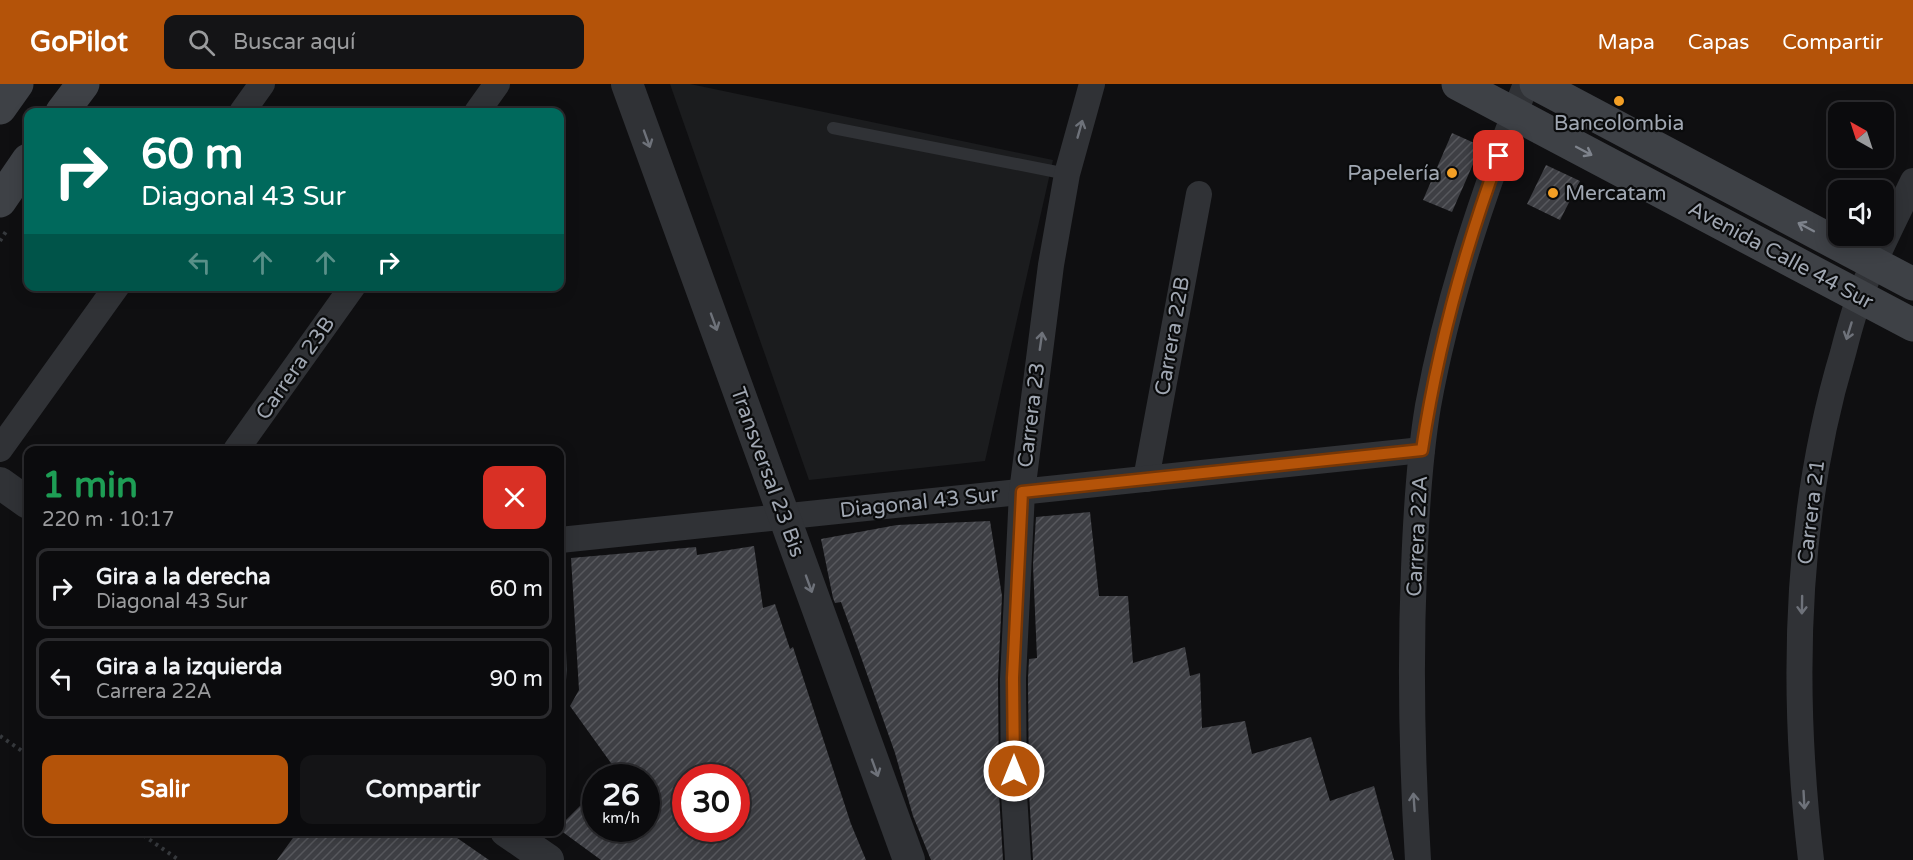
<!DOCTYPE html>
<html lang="es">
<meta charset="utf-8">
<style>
:root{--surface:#0b0b0d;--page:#141416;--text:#f1f3f6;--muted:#9a9b9d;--line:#2b2b2e;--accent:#b45309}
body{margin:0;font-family:"Varela Round",sans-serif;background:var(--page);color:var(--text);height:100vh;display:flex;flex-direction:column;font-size:22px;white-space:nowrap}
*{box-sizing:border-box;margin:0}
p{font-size:20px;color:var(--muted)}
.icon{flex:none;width:33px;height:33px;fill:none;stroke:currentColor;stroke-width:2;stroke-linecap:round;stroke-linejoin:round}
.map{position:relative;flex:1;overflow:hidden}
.panel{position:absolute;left:24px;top:362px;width:540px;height:390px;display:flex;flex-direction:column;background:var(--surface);border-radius:12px;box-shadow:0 3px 15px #0003,0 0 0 2px var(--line)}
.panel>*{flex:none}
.hud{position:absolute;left:24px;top:24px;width:540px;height:183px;border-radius:12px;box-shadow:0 3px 15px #0003,0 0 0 2px var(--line);background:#00695c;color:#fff;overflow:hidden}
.needle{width:39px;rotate:321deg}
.tools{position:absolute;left:1828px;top:18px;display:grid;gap:12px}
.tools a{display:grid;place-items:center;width:66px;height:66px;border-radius:12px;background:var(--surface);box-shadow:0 3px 15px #0003,0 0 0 2px var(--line);font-size:30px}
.speed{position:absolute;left:582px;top:680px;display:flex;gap:12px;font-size:30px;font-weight:700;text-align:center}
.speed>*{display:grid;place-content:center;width:78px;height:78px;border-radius:50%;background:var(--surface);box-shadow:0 3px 15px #0003,0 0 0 2px var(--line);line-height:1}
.speed small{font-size:15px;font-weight:400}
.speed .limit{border:9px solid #d22;background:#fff;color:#111}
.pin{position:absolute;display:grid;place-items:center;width:51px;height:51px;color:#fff;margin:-26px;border-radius:12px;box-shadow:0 3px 9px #0006}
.me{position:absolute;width:66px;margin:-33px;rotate:0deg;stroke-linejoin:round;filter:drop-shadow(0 0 4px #0008)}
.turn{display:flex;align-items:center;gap:21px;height:126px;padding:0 18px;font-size:27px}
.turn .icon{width:78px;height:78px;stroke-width:2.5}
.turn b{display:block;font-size:42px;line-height:51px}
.lanes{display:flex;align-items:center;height:57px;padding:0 18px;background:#0003;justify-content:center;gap:30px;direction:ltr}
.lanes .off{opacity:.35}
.round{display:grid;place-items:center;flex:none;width:63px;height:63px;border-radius:12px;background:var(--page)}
.overview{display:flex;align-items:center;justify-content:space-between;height:102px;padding:0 18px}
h1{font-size:36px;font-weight:800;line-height:45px;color:#1e9e55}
.cta{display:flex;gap:12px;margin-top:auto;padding:12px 18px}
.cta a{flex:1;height:69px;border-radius:12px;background:var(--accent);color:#fff;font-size:24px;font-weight:800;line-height:69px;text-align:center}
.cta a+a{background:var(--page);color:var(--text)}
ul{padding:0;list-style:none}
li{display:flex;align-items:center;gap:18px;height:81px;margin:0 12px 9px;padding:0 6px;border:3px solid var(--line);border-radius:12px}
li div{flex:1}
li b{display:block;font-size:22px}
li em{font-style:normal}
header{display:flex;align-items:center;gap:36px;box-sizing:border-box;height:84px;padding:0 30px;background:var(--accent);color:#fff}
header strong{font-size:28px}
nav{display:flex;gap:33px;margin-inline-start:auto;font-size:21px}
.search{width:420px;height:54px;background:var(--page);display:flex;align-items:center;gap:15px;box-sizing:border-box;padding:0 21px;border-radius:12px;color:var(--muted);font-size:22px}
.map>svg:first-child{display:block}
.built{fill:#1b1c1e}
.building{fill:url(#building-hatch);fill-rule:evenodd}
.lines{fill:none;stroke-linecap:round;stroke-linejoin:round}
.path{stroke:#36393d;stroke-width:4;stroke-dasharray:3 4.5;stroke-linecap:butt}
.service{stroke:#303236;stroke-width:12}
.minor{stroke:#303236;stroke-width:26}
.tertiary{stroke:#303236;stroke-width:32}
.secondary{stroke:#3e4146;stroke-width:33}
.oneway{stroke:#6e727a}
.oneway2{stroke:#7e838c}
.route-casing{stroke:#753606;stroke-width:15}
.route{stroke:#b45309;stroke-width:10}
.poi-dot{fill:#f39f25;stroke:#0a0b0c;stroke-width:2}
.labels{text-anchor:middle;stroke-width:4.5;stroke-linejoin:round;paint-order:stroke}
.poi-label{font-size:21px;fill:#a0a7b2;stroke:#0a0b0c}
.street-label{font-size:21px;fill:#a0a7b2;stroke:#0a0b0c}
</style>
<header>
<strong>GoPilot</strong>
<div class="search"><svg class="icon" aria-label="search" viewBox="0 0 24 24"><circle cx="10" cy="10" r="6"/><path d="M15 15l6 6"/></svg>Buscar aquí</div>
<nav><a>Mapa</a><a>Capas</a><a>Compartir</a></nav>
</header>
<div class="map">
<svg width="1913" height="776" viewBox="0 0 1913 776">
<defs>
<pattern id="building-hatch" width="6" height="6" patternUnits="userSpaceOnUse" patternTransform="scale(1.5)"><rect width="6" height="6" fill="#3e3f44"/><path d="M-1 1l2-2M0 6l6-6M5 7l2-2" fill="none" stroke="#57585d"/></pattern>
</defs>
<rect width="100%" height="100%" fill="#0f0f11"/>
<polygon class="built" points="670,0 690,0 1053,76 985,377 809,396"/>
<g class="building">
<polygon points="1452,49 1481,62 1452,128 1423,116"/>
<polygon points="1546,81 1580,97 1560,136 1527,120"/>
<polygon points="1090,428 1099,512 1128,512 1133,579 1185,563 1190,592 1200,589 1202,644 1245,637 1252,670 1311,653 1330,717 1374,702 1394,776 1033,776 1029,709 1028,595 1029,575 1037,574 1033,481 1036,433"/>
<polygon points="990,437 1002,512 998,595 999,710 1003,776 931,776 913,732 895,669 856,559 841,518 835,519 833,514 821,455 897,441"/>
<path d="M754,462L763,524L775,520L790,565L793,563L851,740L866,776H601L560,746V742L596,706V744H646V693H621L570,622L579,606L571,474L696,463L697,471ZM686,693H736V744H686Z"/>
<polygon points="298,747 447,747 489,776 277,776"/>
</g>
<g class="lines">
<g class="path">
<polyline points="0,157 7,146"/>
<polyline points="0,652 28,671"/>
<polyline points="137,747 179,776"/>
</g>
<g class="service">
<polyline points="833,44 1067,90"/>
<polyline points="560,566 561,586 560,596"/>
</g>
<g class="minor">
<polyline points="242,28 262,0"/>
<polyline points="477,28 497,0"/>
<polyline points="0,365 117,202"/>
<polyline points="236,366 353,202"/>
<polyline points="1146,395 1199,110"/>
<polyline points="560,456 1422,366"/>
<polyline points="1018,776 1014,710 1013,595 1022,408 1051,181 1067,90 1092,0"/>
<path d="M1418,776C1412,679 1410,582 1414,485C1416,431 1419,376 1428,322C1448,212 1485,104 1526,0"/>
<path d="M1811,776C1791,607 1794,432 1843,269C1848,250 1853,230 1860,212C1875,173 1895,135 1913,97"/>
</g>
<g class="tertiary">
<polyline points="627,0 909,776"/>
<polyline points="0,399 28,419"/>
<polyline points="506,747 548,776"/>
</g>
<g class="secondary">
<polyline points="1458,0 1913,241"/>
<polyline points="1536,0 1913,200"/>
<polyline points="0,24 17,0"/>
<polyline points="62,28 83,0"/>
<polyline points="0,117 28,76"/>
</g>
</g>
<defs><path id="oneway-shaft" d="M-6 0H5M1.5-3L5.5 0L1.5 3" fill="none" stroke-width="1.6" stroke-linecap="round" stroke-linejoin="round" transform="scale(1.5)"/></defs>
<g class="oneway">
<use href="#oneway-shaft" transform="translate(1080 45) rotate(-74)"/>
<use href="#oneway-shaft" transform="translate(647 55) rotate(70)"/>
<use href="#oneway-shaft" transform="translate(714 238) rotate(70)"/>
<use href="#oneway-shaft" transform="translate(1849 247) rotate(107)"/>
<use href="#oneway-shaft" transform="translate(1041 257) rotate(-82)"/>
<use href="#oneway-shaft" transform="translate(809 500) rotate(70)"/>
<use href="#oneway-shaft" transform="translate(1802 521) rotate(91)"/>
<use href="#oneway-shaft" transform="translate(875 684) rotate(70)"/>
<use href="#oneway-shaft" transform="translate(1804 716) rotate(87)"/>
<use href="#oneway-shaft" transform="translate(1414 718) rotate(-94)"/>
</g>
<g class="oneway2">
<use href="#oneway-shaft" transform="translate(1584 67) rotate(28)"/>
<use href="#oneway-shaft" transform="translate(1806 143) rotate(-152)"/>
</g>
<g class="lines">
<defs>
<path id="route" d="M1014,687L1013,594L1022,408L1422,366C1437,266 1464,167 1499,72"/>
</defs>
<use href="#route" class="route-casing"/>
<use href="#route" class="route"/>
</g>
<g class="poi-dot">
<circle cx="1619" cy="17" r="6"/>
<circle cx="1452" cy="89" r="6"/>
<circle cx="1553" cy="109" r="6"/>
</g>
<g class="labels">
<g class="poi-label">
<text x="1619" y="46">Bancolombia</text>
<text x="1440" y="96" text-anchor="end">Papelería</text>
<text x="1565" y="116" text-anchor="start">Mercatam</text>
</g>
<g class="street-label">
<text transform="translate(1781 171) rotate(28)" y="7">Avenida Calle 44 Sur</text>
<text transform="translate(1172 252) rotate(-80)" y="7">Carrera 22B</text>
<text transform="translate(295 284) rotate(-55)" y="7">Carrera 23B</text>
<text transform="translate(1031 331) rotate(-83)" y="7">Carrera 23</text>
<text transform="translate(768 388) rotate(70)" y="7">Transversal 23 Bis</text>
<text transform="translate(919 418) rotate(-6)" y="7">Diagonal 43 Sur</text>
<text transform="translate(1811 428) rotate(-83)" y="7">Carrera 21</text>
<text transform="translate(1417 452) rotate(-87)" y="7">Carrera 22A</text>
</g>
</g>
</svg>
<div class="tools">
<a><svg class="needle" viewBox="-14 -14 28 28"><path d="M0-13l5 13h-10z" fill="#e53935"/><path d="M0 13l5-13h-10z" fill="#9a9b9d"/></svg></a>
<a><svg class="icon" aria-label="sound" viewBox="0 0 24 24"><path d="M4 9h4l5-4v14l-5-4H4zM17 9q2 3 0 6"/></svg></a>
</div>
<div class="speed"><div>26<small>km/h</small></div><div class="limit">30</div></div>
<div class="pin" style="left:1499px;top:72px;background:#d93025"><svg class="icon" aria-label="arrive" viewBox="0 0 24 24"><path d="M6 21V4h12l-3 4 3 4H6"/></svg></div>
<svg class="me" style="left:1014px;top:687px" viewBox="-20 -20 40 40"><circle r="17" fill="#b45309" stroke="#fff" stroke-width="3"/><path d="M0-11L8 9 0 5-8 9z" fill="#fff"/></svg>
<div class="hud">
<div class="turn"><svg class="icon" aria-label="right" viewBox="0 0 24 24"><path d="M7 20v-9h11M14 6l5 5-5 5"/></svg><div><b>60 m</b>Diagonal 43 Sur</div></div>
<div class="lanes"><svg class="icon off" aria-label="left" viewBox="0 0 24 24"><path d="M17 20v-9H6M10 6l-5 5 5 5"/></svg><svg class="icon off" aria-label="ahead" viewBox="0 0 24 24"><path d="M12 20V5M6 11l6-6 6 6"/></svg><svg class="icon off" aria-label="ahead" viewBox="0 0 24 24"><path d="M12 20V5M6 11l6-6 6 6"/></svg><svg class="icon" aria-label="right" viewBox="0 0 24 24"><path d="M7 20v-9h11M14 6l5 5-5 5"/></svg></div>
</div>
<section class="panel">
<div class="overview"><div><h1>1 min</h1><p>220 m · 10:17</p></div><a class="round" style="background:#d93025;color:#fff"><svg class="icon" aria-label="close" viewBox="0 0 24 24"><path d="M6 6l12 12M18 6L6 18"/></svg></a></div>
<ul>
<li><svg class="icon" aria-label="right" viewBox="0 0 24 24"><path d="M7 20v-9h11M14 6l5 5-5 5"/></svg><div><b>Gira a la derecha</b><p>Diagonal 43 Sur</p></div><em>60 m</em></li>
<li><svg class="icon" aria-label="left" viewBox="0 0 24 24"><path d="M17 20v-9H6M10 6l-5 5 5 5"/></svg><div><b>Gira a la izquierda</b><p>Carrera 22A</p></div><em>90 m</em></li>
</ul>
<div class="cta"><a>Salir</a><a>Compartir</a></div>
</section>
</div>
